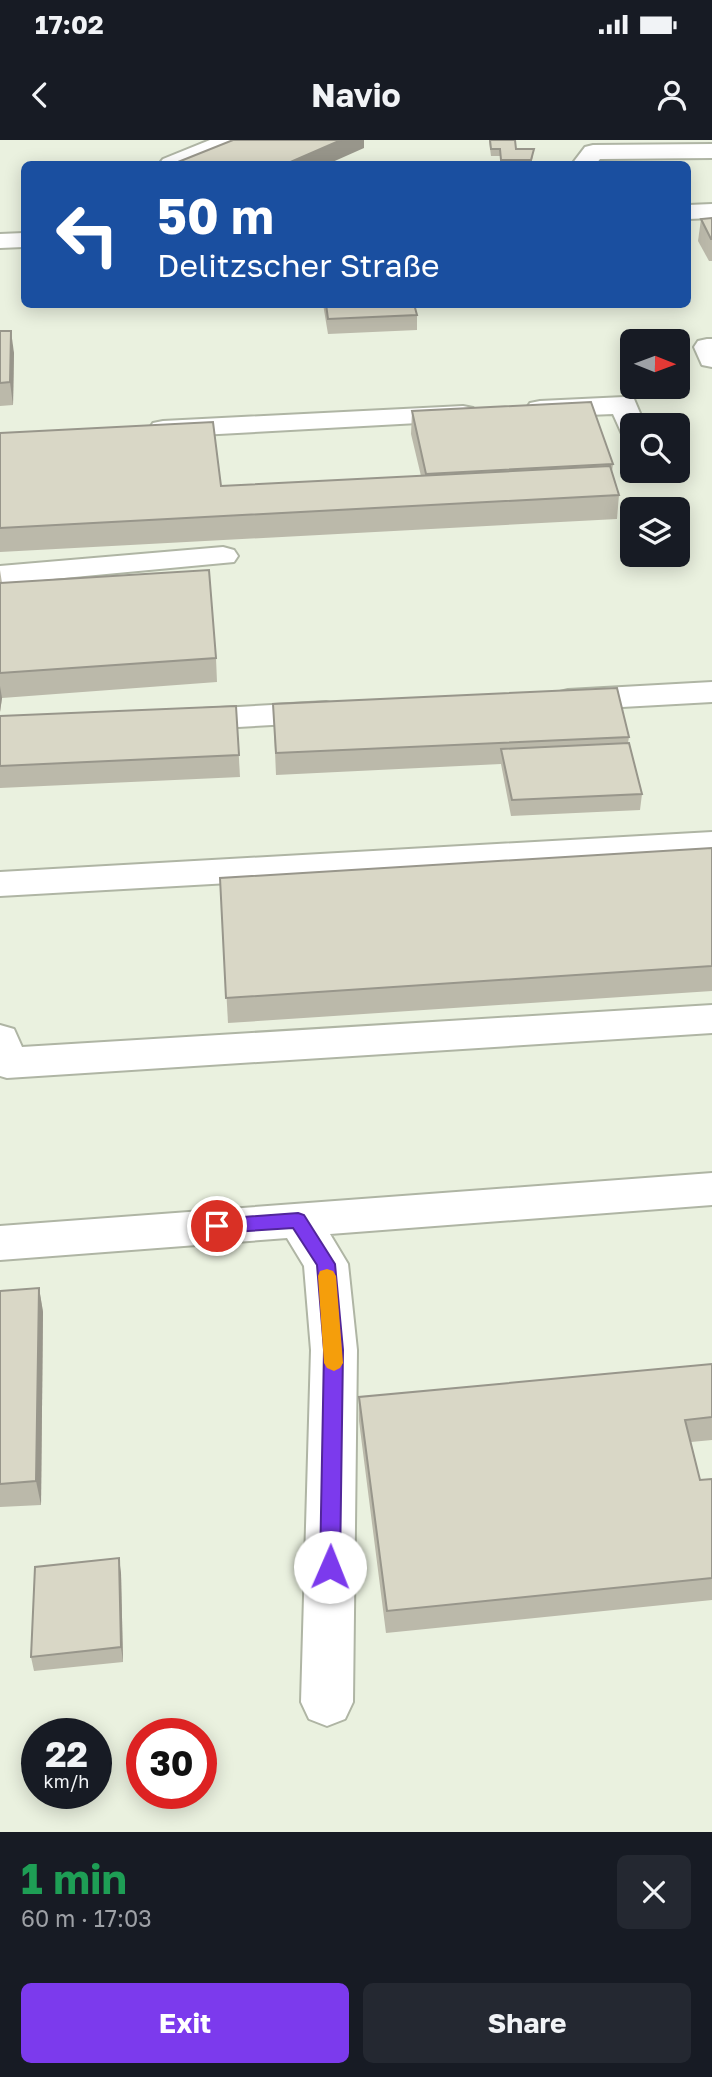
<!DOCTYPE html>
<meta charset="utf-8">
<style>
:root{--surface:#171b24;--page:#242831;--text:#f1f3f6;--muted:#9ea1a6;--accent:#7c3aed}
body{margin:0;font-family:"Golos Text",sans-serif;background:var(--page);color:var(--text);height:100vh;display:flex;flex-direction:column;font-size:26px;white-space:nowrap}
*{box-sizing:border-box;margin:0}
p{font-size:23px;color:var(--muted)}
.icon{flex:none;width:38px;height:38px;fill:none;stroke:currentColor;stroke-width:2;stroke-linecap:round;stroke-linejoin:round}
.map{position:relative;height:1692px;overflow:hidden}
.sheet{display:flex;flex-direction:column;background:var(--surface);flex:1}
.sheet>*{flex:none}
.banner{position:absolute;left:21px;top:21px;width:670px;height:147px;border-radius:10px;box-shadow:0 4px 18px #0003;background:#1a4fa0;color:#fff;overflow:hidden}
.needle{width:46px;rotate:91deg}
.tools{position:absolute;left:620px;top:189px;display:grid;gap:14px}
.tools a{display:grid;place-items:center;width:70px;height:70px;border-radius:10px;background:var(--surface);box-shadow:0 4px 18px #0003;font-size:35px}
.speed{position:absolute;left:21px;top:1578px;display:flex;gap:14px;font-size:35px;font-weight:700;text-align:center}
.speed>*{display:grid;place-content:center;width:91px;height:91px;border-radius:50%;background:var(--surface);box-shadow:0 4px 18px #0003;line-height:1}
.speed small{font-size:18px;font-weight:400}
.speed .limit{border:10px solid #d22;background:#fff;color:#111}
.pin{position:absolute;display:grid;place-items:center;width:60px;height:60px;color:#fff;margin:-30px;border:4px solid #fff;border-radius:50%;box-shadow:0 2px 7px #0007}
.me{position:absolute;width:77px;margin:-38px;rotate:1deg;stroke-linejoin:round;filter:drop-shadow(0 0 5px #0008)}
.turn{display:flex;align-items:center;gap:24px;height:147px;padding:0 21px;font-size:32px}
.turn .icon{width:91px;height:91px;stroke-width:2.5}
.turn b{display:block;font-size:49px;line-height:60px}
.round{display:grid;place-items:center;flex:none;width:74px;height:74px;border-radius:10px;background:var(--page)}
.head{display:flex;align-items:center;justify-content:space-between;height:119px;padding:0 21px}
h1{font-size:42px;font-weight:700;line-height:52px;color:#1e9e55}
.button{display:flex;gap:14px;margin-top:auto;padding:14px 21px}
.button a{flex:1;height:80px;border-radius:10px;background:var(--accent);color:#fff;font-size:28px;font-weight:700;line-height:80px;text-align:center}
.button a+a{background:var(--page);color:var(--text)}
.status{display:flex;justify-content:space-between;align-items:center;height:49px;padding:0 35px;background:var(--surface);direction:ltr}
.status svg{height:19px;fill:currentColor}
header{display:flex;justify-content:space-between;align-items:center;height:91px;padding:0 21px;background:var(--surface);font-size:32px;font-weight:700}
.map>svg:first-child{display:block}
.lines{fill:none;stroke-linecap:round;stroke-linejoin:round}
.minor-casing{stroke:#afb5a4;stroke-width:4}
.minor{fill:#fff;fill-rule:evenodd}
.wall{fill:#bbb9aa}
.shaded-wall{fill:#98968b}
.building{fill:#d9d7c6;stroke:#98968b;stroke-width:2}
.route{fill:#7c3aed;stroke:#51269a;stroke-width:2}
.slow{fill:#f59e0b}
</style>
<div class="status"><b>17:02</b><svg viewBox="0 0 49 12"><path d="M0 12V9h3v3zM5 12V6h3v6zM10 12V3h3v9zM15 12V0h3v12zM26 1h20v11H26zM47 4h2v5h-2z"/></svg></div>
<header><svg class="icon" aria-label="back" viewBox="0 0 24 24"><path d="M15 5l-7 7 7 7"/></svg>Navio<svg class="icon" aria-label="person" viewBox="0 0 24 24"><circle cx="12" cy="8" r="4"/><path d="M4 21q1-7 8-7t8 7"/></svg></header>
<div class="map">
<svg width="712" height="1692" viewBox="0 0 712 1692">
<rect width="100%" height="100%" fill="#eaf1df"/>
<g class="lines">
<defs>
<g id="minor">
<polygon points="210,0 242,0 238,5 190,24 159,24 163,19"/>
<polygon points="712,4 712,18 600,19 596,24 572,24 585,7 593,5"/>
<polygon points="712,64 712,78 688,79 688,65"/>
<polygon points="24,93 24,107 0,108 0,94"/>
<polygon points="707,199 712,199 712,227 702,225 694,207 698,201"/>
<polygon points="624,257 634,259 645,285 632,285 632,296 622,294 613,274 540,277 530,275 526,269 530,263 540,261"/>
<polygon points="463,266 473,268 477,274 473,280 163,297 153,295 149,289 153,283 163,281"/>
<polygon points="223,407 234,410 238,416 234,422 0,444 0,426"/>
<polygon points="712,542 712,562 568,570 556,567 551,560 556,553 568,550"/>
<polygon points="326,562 338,565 343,572 338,579 326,582 184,590 172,587 167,580 172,573 184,570"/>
<polygon points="712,692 712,716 0,756 0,732"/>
<polygon points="712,865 712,893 7,938 0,936 0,885 14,889 22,907"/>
<polygon points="712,1033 712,1065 330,1094 348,1124 357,1210 353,1562 345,1579 327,1586 309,1579 301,1562 311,1210 304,1126 287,1098 0,1120 0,1086"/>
</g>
</defs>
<use href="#minor" class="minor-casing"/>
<use href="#minor" class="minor"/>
</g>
<g class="wall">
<polygon points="489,0 515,0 516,9 533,16 531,24 501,24 500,16 491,16"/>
<polygon points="712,78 712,121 709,121 698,101 701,79"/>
<polygon points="323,164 414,164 417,175 417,190 328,194"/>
<polygon points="0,191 14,213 13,265 0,266"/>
<polygon points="412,271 613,324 612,332 619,355 617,379 0,412 0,293 221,346 421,336 411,294"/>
<polygon points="0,430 2,443 216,518 217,542 2,558 0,572"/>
<polygon points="273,564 629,597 628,603 642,654 640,670 511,676 501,624 276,635"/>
<polygon points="236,566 240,637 0,648 0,576"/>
<polygon points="712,708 712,851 228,883 220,738"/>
<polygon points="39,1148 43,1172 41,1365 0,1367 0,1151"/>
<polygon points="712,1224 712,1300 691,1302 700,1340 712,1339 712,1460 386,1493 359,1281 359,1257"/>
<polygon points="121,1433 123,1522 34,1531 31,1517"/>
</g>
<g class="shaded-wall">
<polygon points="341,0 364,0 364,8 328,24 286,24"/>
<polygon points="11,191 14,213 13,265 10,242"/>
<polygon points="0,546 2,558 0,572"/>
<polygon points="39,1148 43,1172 41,1365 36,1341"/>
<polygon points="119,1418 121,1433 123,1522 121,1507"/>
</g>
<g class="building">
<polygon points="233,0 341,0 286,24 173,24"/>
<polygon points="490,0 515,0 516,9 534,9 531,20 501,20 500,9 491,9"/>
<polygon points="712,78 712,99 711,99 701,79"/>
<polygon points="326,164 414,164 417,175 328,179"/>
<polygon points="0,191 11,191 10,242 0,243"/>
<polygon points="591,262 613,324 426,334 412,271"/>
<polygon points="213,282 221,346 610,326 619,355 0,388 0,293"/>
<polygon points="209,430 216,518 0,533 0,443"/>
<polygon points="617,548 629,597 276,613 273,564"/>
<polygon points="236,566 239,615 0,626 0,576"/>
<polygon points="629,603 642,654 512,660 501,609"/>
<polygon points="712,708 712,826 226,858 220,738"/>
<polygon points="39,1148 36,1341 0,1344 0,1151"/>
<polygon points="712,1224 712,1277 685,1280 700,1340 712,1339 712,1438 387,1471 359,1257"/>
<polygon points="119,1418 121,1507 31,1517 35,1427"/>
</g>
<polygon class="route" points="298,1073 304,1075 335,1124 343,1210 340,1427 337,1433 330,1436 323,1433 320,1427 324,1210 317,1125 293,1088 217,1093 211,1091 208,1086 211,1081 217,1079"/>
<polygon class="slow" points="327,1129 333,1131 336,1136 343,1223 340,1228 334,1231 327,1228 324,1223 318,1136 320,1131"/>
</svg>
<div class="tools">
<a><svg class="needle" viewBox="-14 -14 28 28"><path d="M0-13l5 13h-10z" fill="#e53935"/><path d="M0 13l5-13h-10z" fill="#9ea1a6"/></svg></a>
<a><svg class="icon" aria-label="search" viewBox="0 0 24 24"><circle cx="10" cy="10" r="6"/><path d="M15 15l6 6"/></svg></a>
<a><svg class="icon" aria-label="layers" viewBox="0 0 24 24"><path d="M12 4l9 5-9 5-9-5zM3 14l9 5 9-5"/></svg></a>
</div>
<div class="speed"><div>22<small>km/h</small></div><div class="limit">30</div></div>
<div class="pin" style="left:217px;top:1086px;background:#d93025"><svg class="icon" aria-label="arrive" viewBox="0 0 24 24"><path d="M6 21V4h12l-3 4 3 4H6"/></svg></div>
<svg class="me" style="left:330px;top:1427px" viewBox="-20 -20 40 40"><circle r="19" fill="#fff"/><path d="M0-13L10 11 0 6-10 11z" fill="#7c3aed"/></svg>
<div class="banner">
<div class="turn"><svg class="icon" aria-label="left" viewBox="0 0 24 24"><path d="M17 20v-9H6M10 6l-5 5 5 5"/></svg><div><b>50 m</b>Delitzscher Straße</div></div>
</div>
</div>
<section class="sheet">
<div class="head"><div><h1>1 min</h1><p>60 m · 17:03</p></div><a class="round"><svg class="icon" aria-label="close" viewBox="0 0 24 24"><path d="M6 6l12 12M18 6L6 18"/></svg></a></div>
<div class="button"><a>Exit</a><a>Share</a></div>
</section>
